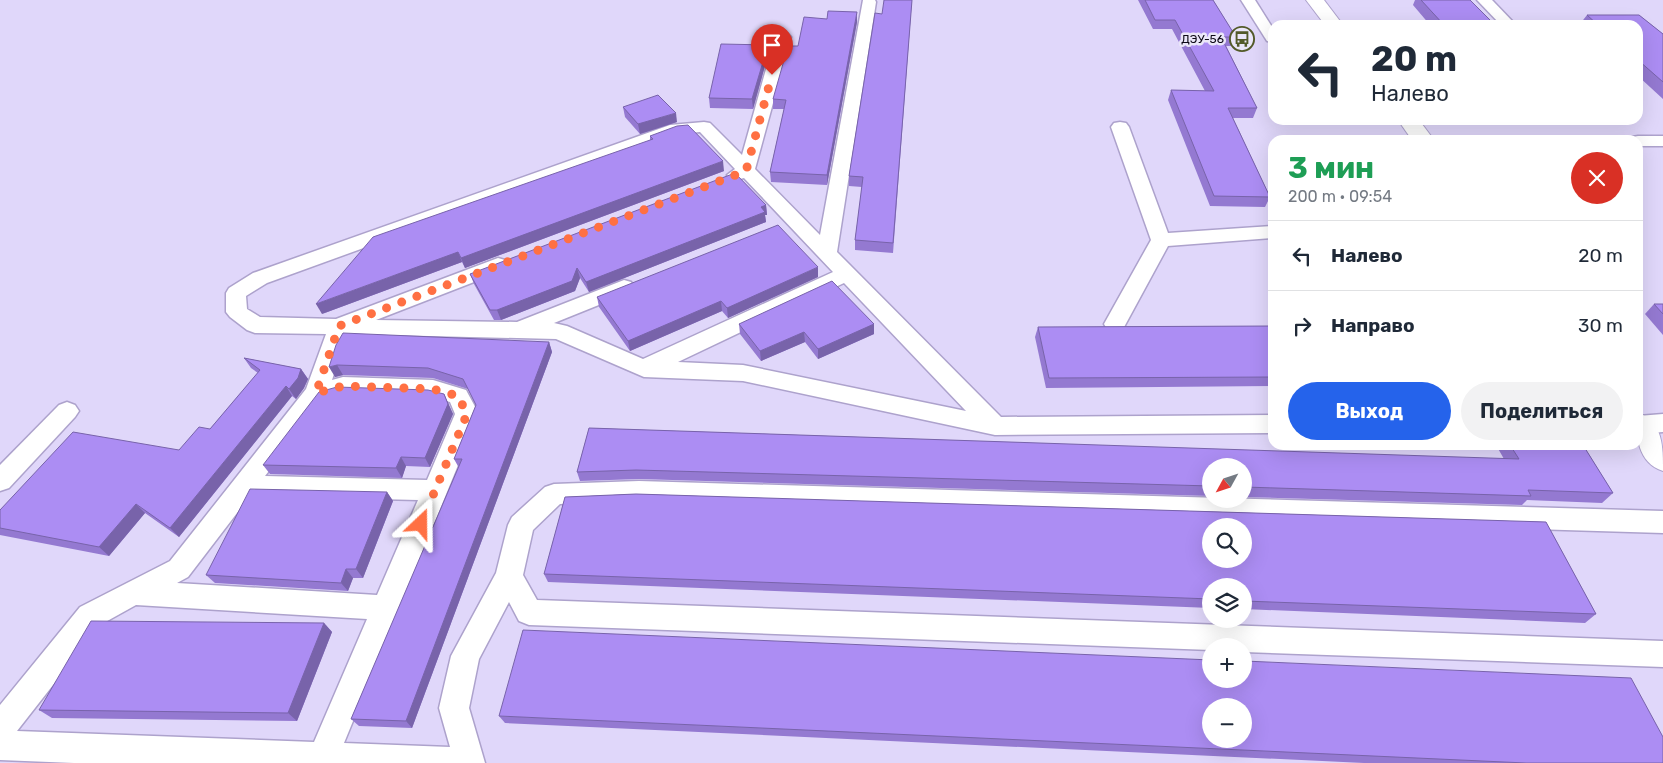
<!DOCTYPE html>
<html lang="ru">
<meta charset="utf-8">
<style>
:root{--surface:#fff;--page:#f2f2f3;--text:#1f2937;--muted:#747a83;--line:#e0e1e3;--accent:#2563eb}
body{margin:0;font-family:Rubik,sans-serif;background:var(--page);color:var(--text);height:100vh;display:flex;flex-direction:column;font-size:19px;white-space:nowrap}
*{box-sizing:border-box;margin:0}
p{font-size:16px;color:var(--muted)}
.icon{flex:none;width:28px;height:28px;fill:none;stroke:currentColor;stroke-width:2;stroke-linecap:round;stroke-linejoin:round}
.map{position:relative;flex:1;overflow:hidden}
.sheet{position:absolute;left:1268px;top:135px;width:375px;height:315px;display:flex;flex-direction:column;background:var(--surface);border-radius:15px;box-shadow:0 5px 20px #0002}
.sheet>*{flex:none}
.guide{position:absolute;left:1268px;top:20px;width:375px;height:105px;border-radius:15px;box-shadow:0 5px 20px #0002;background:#fff;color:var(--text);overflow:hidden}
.needle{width:32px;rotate:230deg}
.controls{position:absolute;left:1202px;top:458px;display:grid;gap:10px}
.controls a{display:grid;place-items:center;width:50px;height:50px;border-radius:50%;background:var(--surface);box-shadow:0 5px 20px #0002;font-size:25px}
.pin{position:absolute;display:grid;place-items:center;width:42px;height:42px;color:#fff;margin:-51px -21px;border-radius:50% 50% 50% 0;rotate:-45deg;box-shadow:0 0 5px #0007}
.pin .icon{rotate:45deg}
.me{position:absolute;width:55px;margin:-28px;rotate:23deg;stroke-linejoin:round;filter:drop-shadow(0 0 4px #0008)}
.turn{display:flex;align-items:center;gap:18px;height:105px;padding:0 20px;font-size:22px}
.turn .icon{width:65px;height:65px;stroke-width:2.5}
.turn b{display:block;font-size:35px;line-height:42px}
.round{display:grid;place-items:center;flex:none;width:52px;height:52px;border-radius:26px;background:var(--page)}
.summary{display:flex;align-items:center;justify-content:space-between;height:85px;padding:0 20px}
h1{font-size:30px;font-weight:700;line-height:38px;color:#1e9e55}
.action{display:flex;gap:10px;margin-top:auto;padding:10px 20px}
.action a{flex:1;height:58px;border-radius:30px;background:var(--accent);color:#fff;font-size:20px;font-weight:700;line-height:58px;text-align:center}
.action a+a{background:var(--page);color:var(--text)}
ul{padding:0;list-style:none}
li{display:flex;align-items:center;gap:15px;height:70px;padding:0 20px;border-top:1px solid var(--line)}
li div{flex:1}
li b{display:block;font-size:19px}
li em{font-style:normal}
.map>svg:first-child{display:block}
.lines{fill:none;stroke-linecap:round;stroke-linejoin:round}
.lane-casing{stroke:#ada2cc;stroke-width:3}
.street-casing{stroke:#ada2cc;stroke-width:2}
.lane{fill:#fff;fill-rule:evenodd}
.street{fill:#fff;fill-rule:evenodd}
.wall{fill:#9479d1;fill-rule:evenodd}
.shaded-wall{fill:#7863aa}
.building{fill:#ac8df3;stroke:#7863aa;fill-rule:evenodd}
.route{stroke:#ff7043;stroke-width:9;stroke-dasharray:0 16.2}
.labels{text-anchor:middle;stroke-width:5;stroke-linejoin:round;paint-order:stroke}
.far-poi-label{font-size:12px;fill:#0d0917;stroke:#ebe7f9;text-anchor:end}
</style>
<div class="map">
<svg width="1663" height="763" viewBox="0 0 1663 763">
<rect width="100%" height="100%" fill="#e0d7fa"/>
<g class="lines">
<defs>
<g id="lane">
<path d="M863,0H875L876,2L837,252L1001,417L1272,415V433L995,435L743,381L644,377L556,339L347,334L332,380L343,377L433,380L466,390L479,414L344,743L450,747L439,708L451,656L496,573L508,525L512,517L545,487L554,484L639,481L1663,511V533L639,501L560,504L533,530L523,575L537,600L1663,641V667L1244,652V646H1211V650L529,625L519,621L509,602L479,659L469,708L485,763H74L0,760V705L80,607L170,561L306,389L326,334L255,333L247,330L230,317L226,312V293L229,288L253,273L670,125L704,122L710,123L742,155L775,37L778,34H788L791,37L755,169L820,235ZM700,132L735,169L727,175L730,179L736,180L744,178L833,272L643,359L567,326L554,323L631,292L634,287L631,282L624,280L517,322L376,320L505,270L508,265L505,260L498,258L336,319L260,317L247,309L246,296L267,283L678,134ZM844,283L966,411L743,365L678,362ZM343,395L433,398L450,402L455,414L427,480L265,476L324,400ZM250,496L418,500L377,595L177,583L188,577ZM136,605L367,619L314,742L17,731L100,625Z"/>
<polygon points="1241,0 1255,0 1272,27 1272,42 1267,41"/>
<polygon points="1477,0 1492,0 1516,25 1501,25"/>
<polygon points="1120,122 1126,123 1129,127 1168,233 1272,226 1272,238 1168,246 1123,329 1115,332 1107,329 1104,324 1151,240 1111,127 1114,123"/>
<polygon points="1638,136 1663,136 1663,146 1638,146 1638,140 1630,140 1632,137"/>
<polygon points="67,402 75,405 79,411 75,417 9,488 0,491 0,465 59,405"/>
<polygon points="1663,414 1663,432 1638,434 1638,416"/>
</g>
<g id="street">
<polygon points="1306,0 1324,0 1343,25 1325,25"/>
<polygon points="1398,120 1419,120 1434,140 1412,140"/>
<path d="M1638,413C1663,422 1663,446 1663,471C1638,463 1635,436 1638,413Z"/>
</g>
</defs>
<use href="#lane" class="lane-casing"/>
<use href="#street" class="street-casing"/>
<use href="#lane" class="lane"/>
<use href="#street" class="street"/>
</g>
<g class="wall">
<polygon points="912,0 893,253 855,250 855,240 862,187 849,186 849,176"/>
<polygon points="1138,0 1213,0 1236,37 1232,46 1226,46 1257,108 1253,118 1233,118 1270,197 1265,207 1210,206 1168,100 1171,90 1205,91 1172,29 1153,29"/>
<polygon points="1415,0 1470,0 1495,25 1430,25 1413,5"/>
<polygon points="1587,15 1639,15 1663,34 1663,99 1638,76 1638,25 1581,25 1580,24"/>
<polygon points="827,19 857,22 827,185 771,182 770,172 784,109 773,109 773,99 798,46"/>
<polygon points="768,45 768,55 753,109 710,108 709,98"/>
<polygon points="623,107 677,122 640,134 625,117"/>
<polygon points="650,136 724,171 465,268 462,262 322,314 650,140"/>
<polygon points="766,205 767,215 765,215 766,222 589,292 580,278 575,291 501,320 494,320 474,284 470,274"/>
<polygon points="818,277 728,318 722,311 630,351 599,307 597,297"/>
<polygon points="1654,304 1663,304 1663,335 1645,314"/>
<polygon points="739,324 874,324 874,334 818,359 805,342 761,361 740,334"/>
<polygon points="1272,326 1272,386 1046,388 1035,337 1038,327"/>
<polygon points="549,342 552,352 412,728 359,726 351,719 459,468 454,459 476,405 468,389 433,378 343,375 335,377 336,345"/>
<polygon points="244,358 301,369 308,379 304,388 296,399 292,396 179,537 145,513 109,556 0,535 0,510 179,450 210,429 258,373 251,368"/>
<polygon points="444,394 453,414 430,467 406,466 402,478 270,474 263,465"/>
<polygon points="589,428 1504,459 1496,445 1583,445 1613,493 1602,503 1527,500 1522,505 1244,497 1244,466 1211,466 1211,496 639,479 580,481 577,472"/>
<polygon points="387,492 393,501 363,578 353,578 348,591 215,583 206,575"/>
<path d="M636,494L1546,522L1596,614L1585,623L1244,609V586H1211V608L548,582L544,574L565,497ZM1211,526H1244V559H1211Z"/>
<polygon points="324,623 332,632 297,721 52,718 39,710"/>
<polygon points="499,716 1663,763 1364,763 505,723"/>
</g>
<g class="shaded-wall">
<polygon points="857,12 857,22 827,185 827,175"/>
<polygon points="768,45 768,55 753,109 752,99"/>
<polygon points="676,113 677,122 640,134 638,124"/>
<polygon points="723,161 724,171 465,268 461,258"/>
<polygon points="766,205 767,215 765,215 766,222 589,292 586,282"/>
<polygon points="458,252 462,262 322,314 316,304"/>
<polygon points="818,267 818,277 728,318 727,308"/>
<polygon points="577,268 580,278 575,291 501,320 497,310"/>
<polygon points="721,301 722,311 630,351 628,341"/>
<polygon points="874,324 874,334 818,359 818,349"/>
<polygon points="804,332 805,342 761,361 760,351"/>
<polygon points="549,342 552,352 412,728 406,721"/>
<polygon points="337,365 343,375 335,377 329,367"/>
<polygon points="301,369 308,379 304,388 296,399 289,389"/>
<polygon points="286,386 292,396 179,537 170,528"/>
<polygon points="444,394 453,414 430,467 425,458"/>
<polygon points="401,457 406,466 402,478 396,468"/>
<polygon points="387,492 393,501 363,578 356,569"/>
<polygon points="136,504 145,513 109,556 99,547"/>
<polygon points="346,569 353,578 348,591 341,583"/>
<polygon points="324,623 332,632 297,721 288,713"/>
</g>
<g class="building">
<polygon points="884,0 912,0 893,243 855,240 863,177 849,176 875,13 882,14"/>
<polygon points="1145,0 1213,0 1236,37 1221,37 1257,108 1228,108 1270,197 1214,196 1171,90 1214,91 1175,20 1155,20"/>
<polygon points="1421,0 1470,0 1495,25 1444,25"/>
<polygon points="828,11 857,12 827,175 770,172 786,100 773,99 788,46 798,46 804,17 827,19"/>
<polygon points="1587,15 1639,15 1663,34 1663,82 1638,60 1638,25 1598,25"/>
<polygon points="721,44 768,45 752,99 709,98"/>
<polygon points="658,95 676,113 638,124 623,107"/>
<polygon points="688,125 723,161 461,258 458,252 316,304 373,237 653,139 650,136 677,126"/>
<polygon points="735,173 766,205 761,207 765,212 586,282 577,268 572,281 497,310 490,310 470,274"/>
<polygon points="778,225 818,267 727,308 721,301 628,341 597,297"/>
<polygon points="832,281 874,324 818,349 804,332 760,351 739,324"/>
<polygon points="1654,304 1663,304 1663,314"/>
<polygon points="1272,326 1272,377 1049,378 1038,327"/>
<polygon points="343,333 549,342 406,721 351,719 462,459 454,459 476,405 463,379 428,368 337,365 329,367 336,345"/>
<polygon points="244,358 301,369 298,378 289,389 286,386 170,528 136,504 99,547 0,528 0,510 73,432 179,450 199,427 210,429 260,370"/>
<polygon points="337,387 428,390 444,394 448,404 425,458 401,457 396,468 263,465 319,392"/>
<polygon points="589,428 1519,459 1510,445 1583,445 1613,493 1528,490 1531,496 1244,487 1244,466 1211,466 1211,486 636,470 577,472"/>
<polygon points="250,489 387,492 356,569 346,569 341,583 206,575"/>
<path d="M636,494L1546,522L1596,614L1244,601V586H1211V599L544,574L565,497ZM1211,526H1244V559H1211Z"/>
<polygon points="91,621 324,623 288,713 39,710"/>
<path d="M523,630L1211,660V679H1244V661L1631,678L1663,737V763H1526L499,716ZM1211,706H1244V739H1211Z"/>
</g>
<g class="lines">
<polyline class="route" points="421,524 467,414 458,396 433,389 343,386 316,393 339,326 746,171 772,75"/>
</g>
<defs>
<symbol id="bus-ring" viewBox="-11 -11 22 22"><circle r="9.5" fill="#ebe7f9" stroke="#535a29" stroke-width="1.5"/><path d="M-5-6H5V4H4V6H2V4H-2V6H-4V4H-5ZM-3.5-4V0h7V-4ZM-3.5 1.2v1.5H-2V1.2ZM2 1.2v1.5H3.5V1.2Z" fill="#535a29"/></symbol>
</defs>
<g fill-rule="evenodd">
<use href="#bus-ring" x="1228" y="25" width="28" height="28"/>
</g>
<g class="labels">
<g class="far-poi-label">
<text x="1224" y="43">ДЭУ-56</text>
</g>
</g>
</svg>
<div class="controls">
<a><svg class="needle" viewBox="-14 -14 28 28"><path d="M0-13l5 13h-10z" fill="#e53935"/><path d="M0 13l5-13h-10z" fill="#747a83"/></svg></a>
<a><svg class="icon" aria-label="search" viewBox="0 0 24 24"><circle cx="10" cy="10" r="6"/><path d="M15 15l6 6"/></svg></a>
<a><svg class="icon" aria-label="layers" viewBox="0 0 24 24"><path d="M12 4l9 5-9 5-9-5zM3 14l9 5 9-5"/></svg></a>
<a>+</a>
<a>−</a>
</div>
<div class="pin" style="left:772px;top:75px;background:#d93025"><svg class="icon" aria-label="arrive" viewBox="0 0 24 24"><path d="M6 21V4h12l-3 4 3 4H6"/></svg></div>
<svg class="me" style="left:421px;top:524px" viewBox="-20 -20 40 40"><path d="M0-17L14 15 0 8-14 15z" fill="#ff7043" stroke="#fff" stroke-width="4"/></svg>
<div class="guide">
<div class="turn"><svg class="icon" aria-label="left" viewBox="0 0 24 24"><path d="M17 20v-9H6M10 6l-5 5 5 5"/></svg><div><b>20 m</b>Налево</div></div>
</div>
<section class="sheet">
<div class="summary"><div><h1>3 мин</h1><p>200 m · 09:54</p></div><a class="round" style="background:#d93025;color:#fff"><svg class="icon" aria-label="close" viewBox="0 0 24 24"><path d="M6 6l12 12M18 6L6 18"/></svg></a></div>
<ul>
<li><svg class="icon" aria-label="left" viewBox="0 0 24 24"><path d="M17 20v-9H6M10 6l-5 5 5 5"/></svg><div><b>Налево</b></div><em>20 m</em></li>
<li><svg class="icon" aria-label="right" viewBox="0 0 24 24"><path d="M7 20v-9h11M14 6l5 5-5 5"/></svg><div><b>Направо</b></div><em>30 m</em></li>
</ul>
<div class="action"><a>Выход</a><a>Поделиться</a></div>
</section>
</div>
